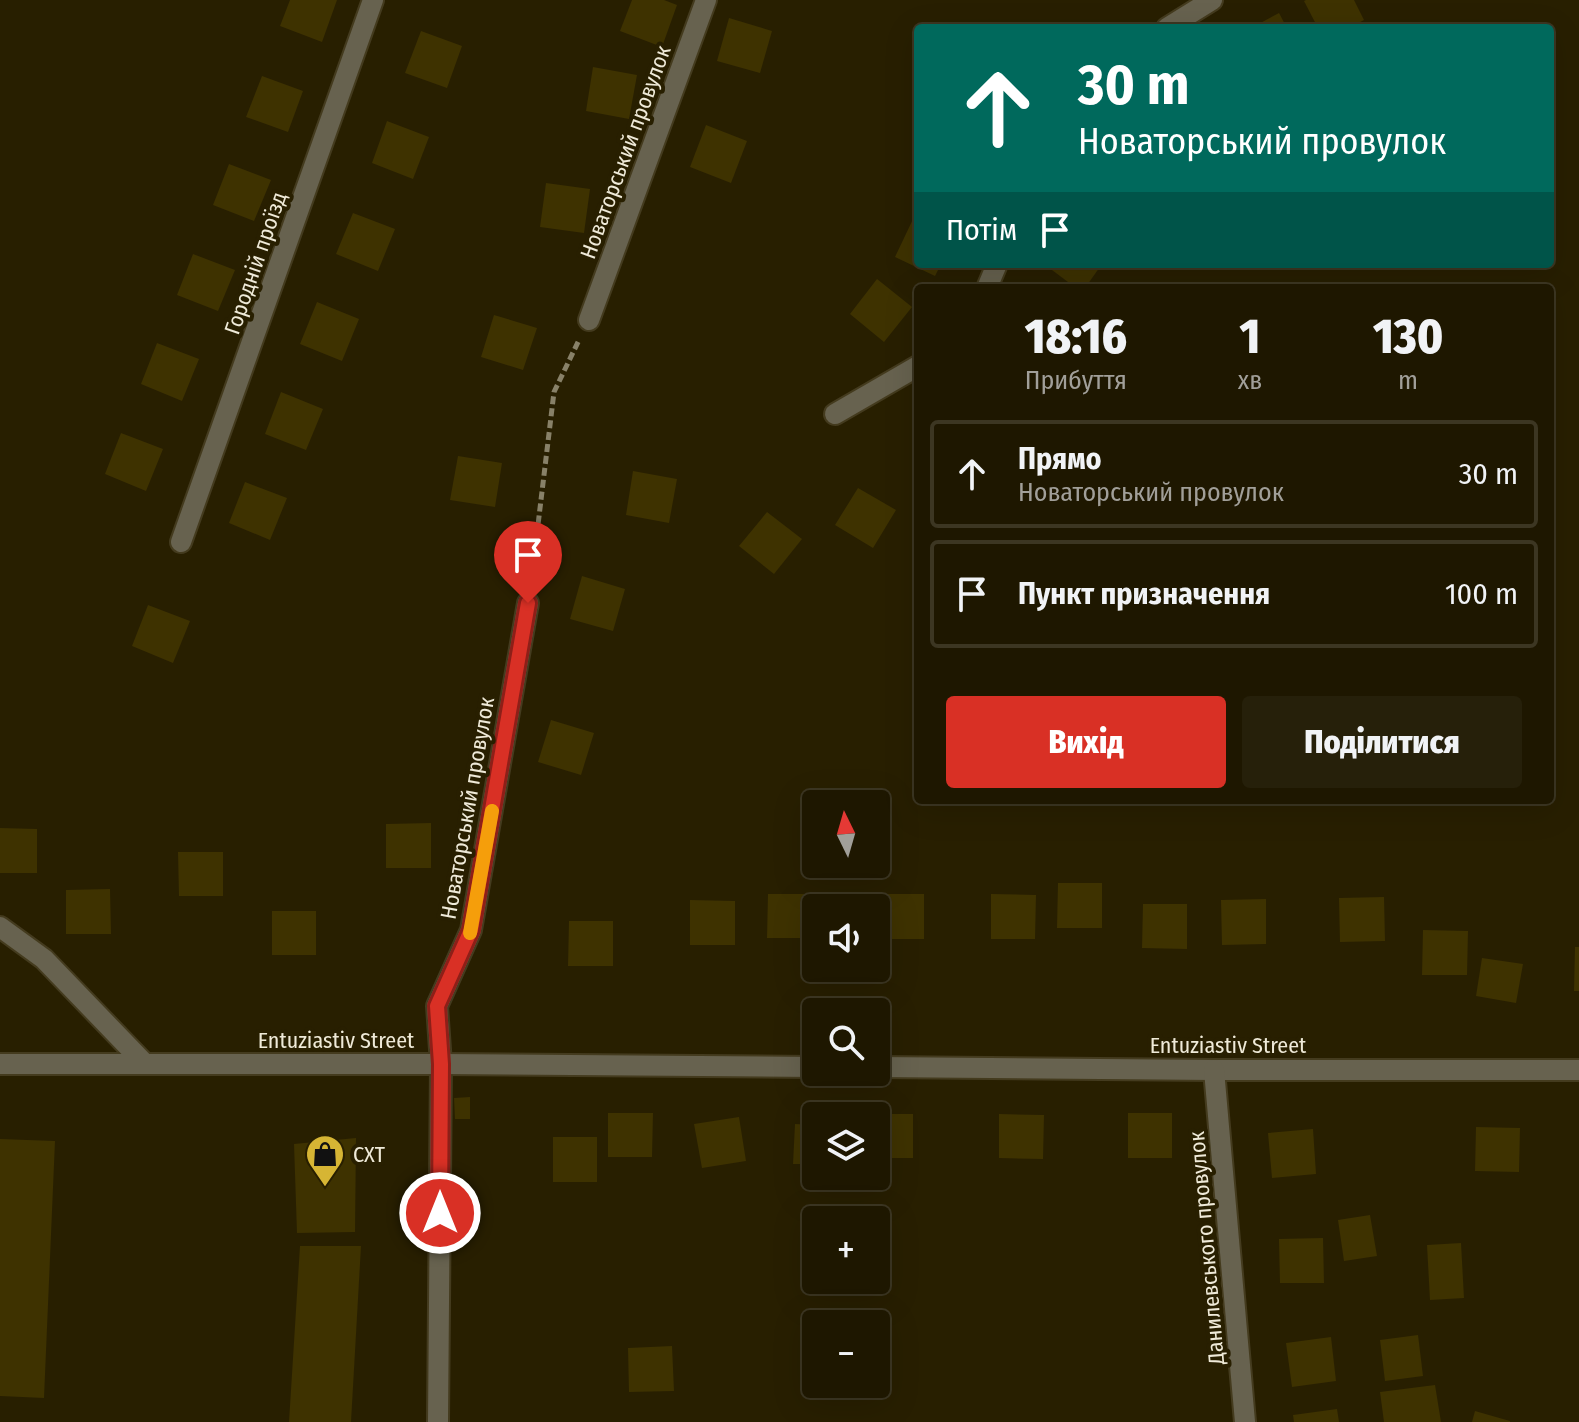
<!DOCTYPE html>
<html lang="uk">
<meta charset="utf-8">
<style>
:root{--surface:#1e1700;--page:#26200a;--text:#f1f3f6;--muted:#a19f99;--line:#3c3622;--accent:#d93025}
body{margin:0;font-family:"Fira Sans Condensed",sans-serif;background:var(--page);color:var(--text);height:100vh;display:flex;flex-direction:column;font-size:30px;white-space:nowrap}
*{box-sizing:border-box;margin:0}
p{font-size:26px;color:var(--muted)}
.icon{flex:none;width:44px;height:44px;fill:none;stroke:currentColor;stroke-width:2;stroke-linecap:round;stroke-linejoin:round}
.map{position:relative;flex:1;overflow:hidden}
.panel{position:absolute;left:914px;top:284px;width:640px;height:520px;display:flex;flex-direction:column;background:var(--surface);border-radius:8px;box-shadow:0 8px 32px #0002,0 0 0 2px var(--line)}
.panel>*{flex:none}
.hud{position:absolute;left:914px;top:24px;width:640px;height:244px;border-radius:8px;box-shadow:0 8px 32px #0002,0 0 0 2px var(--line);background:#00695c;color:#fff;overflow:hidden}
.needle{width:52px;rotate:355deg}
.fabs{position:absolute;left:802px;top:790px;display:grid;gap:16px}
.fabs a{display:grid;place-items:center;width:88px;height:88px;border-radius:8px;background:var(--surface);box-shadow:0 8px 32px #0002,0 0 0 2px var(--line);font-size:40px}
.pin{position:absolute;display:grid;place-items:center;width:68px;height:68px;color:#fff;margin:-82px -34px;border-radius:50% 50% 50% 0;rotate:-45deg;box-shadow:0 0 8px #0007}
.pin .icon{rotate:45deg}
.me{position:absolute;width:88px;margin:-44px;rotate:0deg;stroke-linejoin:round;filter:drop-shadow(0 0 6px #0008)}
.turn{display:flex;align-items:center;gap:28px;height:168px;padding:0 32px;font-size:36px}
.turn .icon{width:104px;height:104px;stroke-width:2.5}
.turn b{display:block;font-size:56px;line-height:68px}
.then{display:flex;align-items:center;height:76px;padding:0 32px;background:#0003;gap:16px;font-size:30px}
.eta{display:flex;justify-content:space-evenly;align-items:center;height:136px;text-align:center}
.eta b{font-size:48px;font-weight:800;line-height:56px}
.button{display:flex;gap:16px;margin-top:auto;padding:16px 32px}
.button a{flex:1;height:92px;border-radius:8px;background:var(--accent);color:#fff;font-size:32px;font-weight:800;line-height:92px;text-align:center}
.button a+a{background:var(--page);color:var(--text)}
ul{padding:0;list-style:none}
li{display:flex;align-items:center;gap:24px;height:108px;margin:0 16px 12px;padding:0 16px;border:4px solid var(--line);border-radius:8px}
li div{flex:1}
li b{display:block;font-size:30px}
li em{font-style:normal}
.map>svg:first-child{display:block}
.building{fill:#3e3200}
.lines{fill:none;stroke-linecap:round;stroke-linejoin:round}
.street-casing{stroke:#443b1e;stroke-width:24}
.path{stroke:#888168;stroke-width:5;stroke-dasharray:8 4;stroke-linecap:butt}
.street{stroke:#67624f;stroke-width:20}
.route-casing{stroke:#8d1f18;stroke-width:20}
.route{stroke:#d93025;stroke-width:14}
.slow{stroke:#f59e0b;stroke-width:14}
.labels{text-anchor:middle;stroke-width:8;stroke-linejoin:round;paint-order:stroke}
.street-label{font-size:22px;fill:#efead8;stroke:#281f00}
.poi-label{font-size:22px;fill:#efead8;stroke:#281f00;text-anchor:start}
</style>
<div class="map">
<svg width="1579" height="1422" viewBox="0 0 1579 1422">
<rect width="100%" height="100%" fill="#281f00"/>
<g class="building">
<polygon points="290,0 337,0 322,42 280,26"/>
<polygon points="632,0 664,0 677,5 662,47 620,31"/>
<polygon points="1306,0 1354,0 1364,20 1349,28 1318,28 1304,1"/>
<polygon points="1279,13 1287,28 1251,28"/>
<polygon points="729,18 772,31 760,73 717,61"/>
<polygon points="421,31 462,46 447,88 405,73"/>
<polygon points="593,67 637,75 629,119 586,111"/>
<polygon points="262,76 303,91 288,132 246,117"/>
<polygon points="387,121 429,137 413,179 372,163"/>
<polygon points="706,125 747,141 731,183 690,167"/>
<polygon points="229,164 271,180 254,221 213,205"/>
<polygon points="546,183 590,189 584,233 540,227"/>
<polygon points="353,213 395,229 378,271 336,254"/>
<polygon points="914,217 918,219 918,264 941,264 935,276 895,257"/>
<polygon points="193,254 235,270 218,311 177,295"/>
<polygon points="1044,264 1102,264 1085,288 1076,288"/>
<polygon points="877,279 912,307 884,342 850,314"/>
<polygon points="317,302 359,319 342,361 300,344"/>
<polygon points="494,315 537,328 523,370 481,357"/>
<polygon points="157,343 199,359 182,401 141,384"/>
<polygon points="281,392 323,409 306,450 265,434"/>
<polygon points="121,433 163,449 146,491 105,474"/>
<polygon points="458,456 502,463 495,507 450,500"/>
<polygon points="633,471 677,479 669,523 626,515"/>
<polygon points="245,482 287,498 270,540 229,523"/>
<polygon points="858,488 896,510 873,548 835,525"/>
<polygon points="767,512 802,539 774,574 739,546"/>
<polygon points="582,576 625,589 613,631 570,619"/>
<polygon points="148,605 190,621 173,663 132,646"/>
<polygon points="551,720 594,733 581,775 538,762"/>
<polygon points="431,823 431,868 386,868 386,824"/>
<polygon points="0,828 37,829 37,873 0,873"/>
<polygon points="178,852 223,852 223,896 179,896"/>
<polygon points="1058,883 1102,883 1102,928 1057,928"/>
<polygon points="110,889 111,934 66,934 66,890"/>
<polygon points="768,894 812,894 812,938 767,938"/>
<rect x="879" y="894" width="45" height="45"/>
<polygon points="991,894 1036,895 1035,939 991,939"/>
<polygon points="1384,897 1385,941 1340,942 1339,898"/>
<polygon points="1266,899 1266,944 1222,945 1221,900"/>
<polygon points="690,900 735,901 735,945 690,945"/>
<polygon points="1143,904 1187,904 1187,949 1142,948"/>
<rect x="272" y="911" width="44" height="44"/>
<polygon points="569,921 613,921 613,966 568,966"/>
<polygon points="1423,930 1468,931 1467,975 1422,975"/>
<polygon points="1575,947 1579,947 1579,991 1574,991"/>
<polygon points="1482,958 1523,964 1516,1003 1476,996"/>
<polygon points="470,1097 470,1119 455,1119 454,1098"/>
<polygon points="608,1113 653,1113 652,1157 608,1157"/>
<rect x="1128" y="1113" width="44" height="45"/>
<rect x="876" y="1114" width="37" height="44"/>
<polygon points="999,1114 1044,1115 1043,1159 999,1158"/>
<polygon points="739,1117 746,1161 702,1168 694,1124"/>
<polygon points="795,1124 816,1125 816,1164 793,1164"/>
<polygon points="1476,1127 1520,1128 1519,1172 1475,1171"/>
<polygon points="1313,1129 1316,1174 1272,1178 1268,1133"/>
<rect x="553" y="1137" width="44" height="45"/>
<polygon points="356,1138 355,1232 297,1233 294,1144"/>
<polygon points="0,1139 55,1141 44,1398 0,1396"/>
<polygon points="1370,1215 1377,1256 1344,1261 1338,1220"/>
<polygon points="1323,1238 1324,1283 1280,1283 1279,1239"/>
<polygon points="1461,1243 1464,1298 1430,1300 1427,1245"/>
<polygon points="300,1246 361,1246 351,1422 289,1422"/>
<polygon points="1418,1335 1423,1376 1385,1381 1380,1340"/>
<polygon points="1331,1337 1336,1381 1292,1387 1286,1343"/>
<polygon points="672,1346 674,1391 629,1392 628,1348"/>
<polygon points="1435,1385 1441,1422 1384,1422 1380,1392"/>
<polygon points="1337,1409 1339,1422 1294,1422 1293,1415"/>
<polygon points="1475,1411 1510,1421 1510,1422 1472,1422"/>
</g>
<g class="lines">
<defs>
<g id="street">
<polyline points="1167,28 1212,0"/>
<polyline points="987,288 997,264"/>
<polyline points="589,320 706,0"/>
<polyline points="835,414 918,366"/>
<polyline points="181,542 373,0"/>
<polyline points="0,927 44,959 145,1064"/>
<polyline points="0,1064 441,1064 816,1067"/>
<polyline points="876,1067 1214,1070 1579,1070"/>
<polyline points="1214,1070 1245,1422"/>
<polyline points="438,1422 441,1064 437,1006 471,930 528,603"/>
</g>
</defs>
<use href="#street" class="street-casing"/>
<polyline class="path" points="531,583 554,392 579,340"/>
<use href="#street" class="street"/>
</g>
<g class="lines">
<defs>
<polyline id="route" points="440,1213 441,1064 437,1006 471,930 528,603"/>
</defs>
<use href="#route" class="route-casing"/>
<use href="#route" class="route"/>
<polyline class="slow" points="470,933 492,811"/>
</g>
<defs>
<symbol id="shop-pin" viewBox="-11 -11 22 30"><path d="M0 17L-7.5 6A9.5 9.5 0 1 1 7.5 6Z" fill="#d6b534" stroke="#281f00"/><path d="M-5-2.5h2.3a2.7 3.5 0 0 1 5.4 0H5L5.5 6h-11ZM-1.5-2.5h3a1.5 2.3 0 0 0-3 0Z" fill="#111"/></symbol>
</defs>
<g fill-rule="evenodd">
<use href="#shop-pin" x="303" y="1132" width="44" height="60"/>
</g>
<g class="labels">
<g class="street-label">
<text transform="translate(625 152) rotate(-70)" y="8">Новаторський провулок</text>
<text transform="translate(255 263) rotate(-71)" y="8">Городній проїзд</text>
<text transform="translate(467 808) rotate(-80)" y="8">Новаторський провулок</text>
<text x="336" y="1048">Entuziastiv Street</text>
<text x="1228" y="1053">Entuziastiv Street</text>
<text transform="translate(1206 1248) rotate(-95)" y="8">Данилевського провулок</text>
</g>
<g class="poi-label">
<text x="353" y="1162">СХТ</text>
</g>
</g>
</svg>
<div class="fabs">
<a><svg class="needle" viewBox="-14 -14 28 28"><path d="M0-13l5 13h-10z" fill="#e53935"/><path d="M0 13l5-13h-10z" fill="#a19f99"/></svg></a>
<a><svg class="icon" aria-label="sound" viewBox="0 0 24 24"><path d="M4 9h4l5-4v14l-5-4H4zM17 9q2 3 0 6"/></svg></a>
<a><svg class="icon" aria-label="search" viewBox="0 0 24 24"><circle cx="10" cy="10" r="6"/><path d="M15 15l6 6"/></svg></a>
<a><svg class="icon" aria-label="layers" viewBox="0 0 24 24"><path d="M12 4l9 5-9 5-9-5zM3 14l9 5 9-5"/></svg></a>
<a>+</a>
<a>−</a>
</div>
<div class="pin" style="left:528px;top:603px;background:#d93025"><svg class="icon" aria-label="arrive" viewBox="0 0 24 24"><path d="M6 21V4h12l-3 4 3 4H6"/></svg></div>
<svg class="me" style="left:440px;top:1213px" viewBox="-20 -20 40 40"><circle r="17" fill="#d93025" stroke="#fff" stroke-width="3"/><path d="M0-11L8 9 0 5-8 9z" fill="#fff"/></svg>
<div class="hud">
<div class="turn"><svg class="icon" aria-label="ahead" viewBox="0 0 24 24"><path d="M12 20V5M6 11l6-6 6 6"/></svg><div><b>30 m</b>Новаторський провулок</div></div>
<div class="then">Потім<svg class="icon" aria-label="arrive" viewBox="0 0 24 24"><path d="M6 21V4h12l-3 4 3 4H6"/></svg></div>
</div>
<section class="panel">
<div class="eta">
<div><b>18:16</b><p>Прибуття</p></div>
<div><b>1</b><p>хв</p></div>
<div><b>130</b><p>m</p></div>
</div>
<ul>
<li><svg class="icon" aria-label="ahead" viewBox="0 0 24 24"><path d="M12 20V5M6 11l6-6 6 6"/></svg><div><b>Прямо</b><p>Новаторський провулок</p></div><em>30 m</em></li>
<li><svg class="icon" aria-label="arrive" viewBox="0 0 24 24"><path d="M6 21V4h12l-3 4 3 4H6"/></svg><div><b>Пункт призначення</b></div><em>100 m</em></li>
</ul>
<div class="button"><a>Вихід</a><a>Поділитися</a></div>
</section>
</div>
